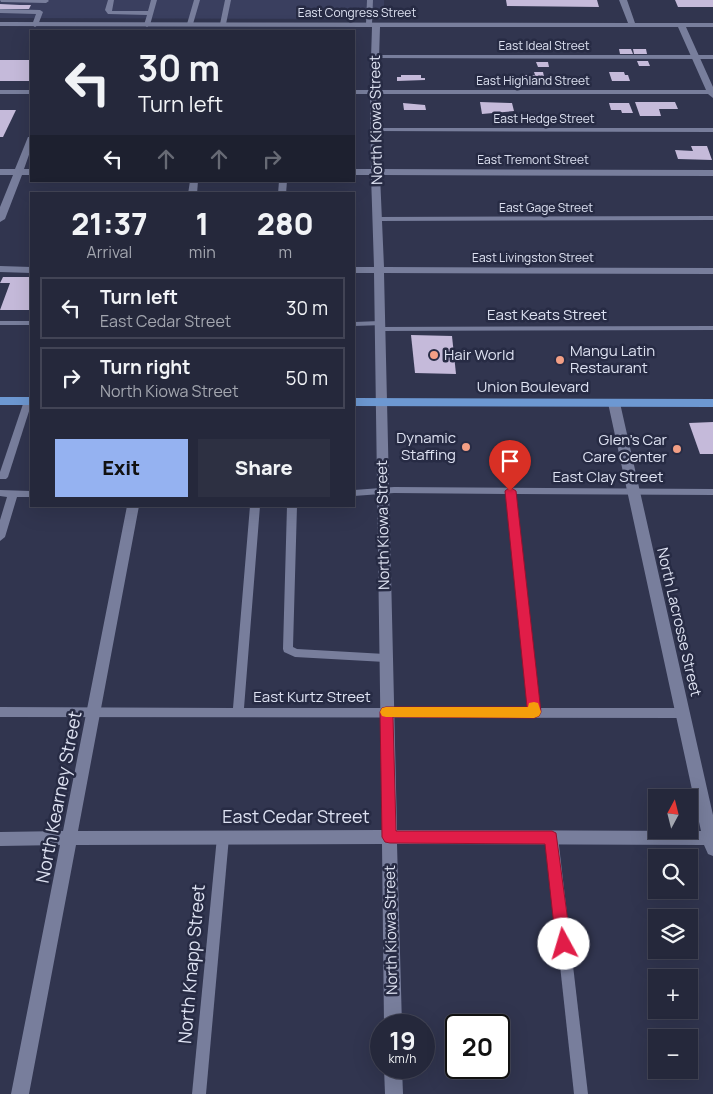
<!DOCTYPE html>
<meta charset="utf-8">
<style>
:root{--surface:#25283b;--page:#2d3042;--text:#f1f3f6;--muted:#a3a6af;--line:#424455;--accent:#95b2f1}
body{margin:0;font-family:Manrope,sans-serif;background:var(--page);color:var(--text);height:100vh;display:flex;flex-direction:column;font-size:19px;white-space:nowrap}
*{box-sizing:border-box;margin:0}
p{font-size:16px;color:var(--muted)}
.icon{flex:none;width:28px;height:28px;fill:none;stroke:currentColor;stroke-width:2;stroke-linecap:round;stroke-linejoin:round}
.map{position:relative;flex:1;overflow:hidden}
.drawer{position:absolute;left:30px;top:192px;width:325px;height:315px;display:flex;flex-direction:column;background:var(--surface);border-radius:0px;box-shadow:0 5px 20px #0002,0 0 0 1px var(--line)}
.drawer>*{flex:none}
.guide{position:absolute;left:30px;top:30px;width:325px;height:152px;border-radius:0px;box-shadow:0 5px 20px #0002,0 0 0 1px var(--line);background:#25283b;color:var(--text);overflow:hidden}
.needle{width:32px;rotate:7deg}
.buttons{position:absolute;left:648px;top:789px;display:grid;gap:10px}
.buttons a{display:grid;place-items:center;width:50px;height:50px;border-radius:0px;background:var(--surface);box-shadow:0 5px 20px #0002,0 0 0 1px var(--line);font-size:25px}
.speed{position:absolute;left:370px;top:1014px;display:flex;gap:10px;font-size:25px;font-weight:700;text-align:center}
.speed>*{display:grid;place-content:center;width:65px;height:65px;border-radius:50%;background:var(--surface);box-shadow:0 5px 20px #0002,0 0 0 1px var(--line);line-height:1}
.speed small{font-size:12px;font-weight:400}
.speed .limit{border:2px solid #111;border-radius:8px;background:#fff;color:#111}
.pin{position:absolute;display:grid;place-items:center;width:42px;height:42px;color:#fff;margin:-51px -21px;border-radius:50% 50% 50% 0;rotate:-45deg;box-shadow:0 0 5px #0007}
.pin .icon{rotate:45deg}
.me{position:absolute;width:55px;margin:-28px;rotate:354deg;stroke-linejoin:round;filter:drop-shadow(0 0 4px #0008)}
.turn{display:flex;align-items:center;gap:18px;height:105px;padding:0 25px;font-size:22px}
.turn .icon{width:65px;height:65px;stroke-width:2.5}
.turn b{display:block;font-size:35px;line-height:42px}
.lanes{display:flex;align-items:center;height:48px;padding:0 25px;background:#0003;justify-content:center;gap:25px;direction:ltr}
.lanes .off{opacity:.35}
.eta{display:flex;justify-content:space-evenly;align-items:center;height:85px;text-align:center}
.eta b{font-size:30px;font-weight:800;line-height:35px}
.cta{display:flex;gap:10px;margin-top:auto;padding:10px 25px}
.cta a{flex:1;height:58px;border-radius:0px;background:var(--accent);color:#111;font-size:20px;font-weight:800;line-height:58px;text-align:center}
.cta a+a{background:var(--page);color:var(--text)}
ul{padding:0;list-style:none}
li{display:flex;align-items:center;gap:15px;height:62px;margin:0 10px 8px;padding:0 15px;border:2px solid var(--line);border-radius:0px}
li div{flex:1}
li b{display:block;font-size:19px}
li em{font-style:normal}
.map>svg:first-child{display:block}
.built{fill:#3a3f5f}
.building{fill:#c5bada}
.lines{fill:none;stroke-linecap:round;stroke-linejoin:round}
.lane{fill:#787e9c;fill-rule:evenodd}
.street{fill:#787e9c;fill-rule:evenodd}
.primary{fill:#6d98d2;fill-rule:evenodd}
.route{fill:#e11d48;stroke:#92132f}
.slow{fill:#f59e0b}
.poi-dot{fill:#f39f85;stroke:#272b44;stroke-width:2}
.labels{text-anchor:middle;stroke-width:5;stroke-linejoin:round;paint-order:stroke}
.far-street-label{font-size:12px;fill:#dde1f1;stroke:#272b44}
.street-label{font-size:15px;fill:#dde1f1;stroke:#272b44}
.poi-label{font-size:15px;fill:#dde1f1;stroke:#272b44;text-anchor:start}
.near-street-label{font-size:18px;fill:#dde1f1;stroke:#272b44}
</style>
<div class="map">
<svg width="713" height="1094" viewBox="0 0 713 1094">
<rect width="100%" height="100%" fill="#31354f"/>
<polygon class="built" points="0,0 384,0 384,19 0,18"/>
<g class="building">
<polygon points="506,0 597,0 599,7 507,6"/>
<polygon points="675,0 713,0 713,7 678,7"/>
<polygon points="0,4 20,5 31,5 29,9 0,9"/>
<polygon points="619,49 631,49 633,54 620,54"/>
<polygon points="633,49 646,49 647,54 634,54"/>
<rect x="0" y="60" width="31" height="21"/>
<polygon points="637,61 648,61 650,66 639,66"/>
<polygon points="536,62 548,62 549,67 538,67"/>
<polygon points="534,72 543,72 545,81 526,81 525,75 535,75"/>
<polygon points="609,72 624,72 625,75 628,75 630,81 612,81"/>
<polygon points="401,75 421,75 421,78 425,78 425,80 397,81 397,77 401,77"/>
<polygon points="480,102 512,103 514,111 482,114"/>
<polygon points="635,102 675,102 678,109 659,109 661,116 640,116"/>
<polygon points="403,103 425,105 426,110 404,110"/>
<polygon points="609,103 629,103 633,113 622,113 621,110 611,110"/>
<polygon points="0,110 16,110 3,137 0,137"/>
<polygon points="691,146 707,146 712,160 678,159 675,150 693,151"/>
<polygon points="3,277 31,277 31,310 0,310 10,283 0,283"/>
<polygon points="411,335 452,336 456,374 415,373"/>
<polygon points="713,422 713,454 700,454 689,423"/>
</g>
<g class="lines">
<g class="lane">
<polygon points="0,0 48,0 49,1 46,3 1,2"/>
<polygon points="108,0 114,0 112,11 148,11 151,0 157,0 150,25 147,27 144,25 147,15 108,14 105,10"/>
<polygon points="194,0 200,0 193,24 190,26 187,24"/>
<polygon points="225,0 231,0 226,24 223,26 220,24"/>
<polygon points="367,0 373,0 372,24 369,26 366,24"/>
<polygon points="0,9 40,10 43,12 38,25 35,27 32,25 36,14 0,13"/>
<polygon points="375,55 713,55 713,59 373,58 373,56"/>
<polygon points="374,128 713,128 713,132 372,131 371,130"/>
<polygon points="279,181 287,181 286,194 278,194"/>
<polygon points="713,216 713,220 378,221 374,219 378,217"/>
<rect x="0" y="321" width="31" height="4"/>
<polygon points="380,321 384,323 383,325 354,326 354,322"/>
<polygon points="713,326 713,330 380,331 376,329 380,327"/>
<polygon points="28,398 31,399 31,405 8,477 6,479 0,479 0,472 24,401"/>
<polygon points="394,487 713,489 713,495 515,494 539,708 683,708 687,710 689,713 687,716 683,718 0,717 0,707 233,708 250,506 260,506 244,708 528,708 506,494 394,493 354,496 354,490"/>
<polygon points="0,490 31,491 31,497 17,497 5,537 0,541 0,520 7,497 0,496"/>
<polygon points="287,506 297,506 293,647 297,649 385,654 389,655 390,658 389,661 385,662 295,657 284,652 283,649"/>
<polygon points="223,831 227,833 229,837 206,1094 192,1094 217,837 219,833"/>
<polygon points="552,831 556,833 558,837 588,1094 574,1094 546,837 548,833"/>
</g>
<g class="street">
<path d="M619,0H627L635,23H713V27H686L713,87V98L708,94H378L380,169L713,170V176L380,175L384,267L713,268V274L384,273L397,830L701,831L608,403L614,399L620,403L713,815V856L708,854L704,845L397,844L402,1025H384L382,844L76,845L29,1094H11L60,845L0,846V832L63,831L127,506H139L78,831L382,830L374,273H354V267H374L371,175H354V169H371L370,94H354V90H370L372,27L0,26V22L628,23ZM380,27H678L706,90H378Z"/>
<rect x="0" y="90" width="31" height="4"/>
<polygon points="28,137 31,137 31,149 24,169 31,169 31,175 22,175 5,219 0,222 0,207 13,175 0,175 0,169 15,169"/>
<polygon points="190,181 198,181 197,194 188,194"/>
<polygon points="0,266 31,267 31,273 0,272"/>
<polygon points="384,1068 402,1068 403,1094 385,1094"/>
</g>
<g class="primary">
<rect x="0" y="397" width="31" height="8"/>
<polygon points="354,398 713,399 713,407 354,406"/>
</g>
</g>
<polygon class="route" points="510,487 516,491 541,712 539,716 534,718 393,717 396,831 552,831 556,833 571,944 569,949 564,951 558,949 556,944 545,844 390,843 385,842 382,837 380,712 382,708 386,707 527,707 505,491"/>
<polygon class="slow" points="534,702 538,703 541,712 539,716 534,718 386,717 382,716 380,712 382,708 386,707 528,707 529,703"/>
<g class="poi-dot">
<circle cx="434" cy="355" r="5"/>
<circle cx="560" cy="360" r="5"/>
<circle cx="466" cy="447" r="5"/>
<circle cx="677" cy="449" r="5"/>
</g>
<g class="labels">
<g class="far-street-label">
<text x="357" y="17">East Congress Street</text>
<text x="544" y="50">East Ideal Street</text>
<text x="533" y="85">East Highland Street</text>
<text x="544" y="123">East Hedge Street</text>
<text x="533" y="164">East Tremont Street</text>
<text x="546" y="212">East Gage Street</text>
<text x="533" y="262">East Livingston Street</text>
</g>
<g class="street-label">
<text transform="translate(376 120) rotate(-91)" y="5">North Kiowa Street</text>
<text x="547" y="320">East Keats Street</text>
<text x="533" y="392">Union Boulevard</text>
<text x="608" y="482">East Clay Street</text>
<text transform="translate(383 525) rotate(-91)" y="5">North Kiowa Street</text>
<text transform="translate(679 622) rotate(77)" y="5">North Lacrosse Street</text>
<text x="312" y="702">East Kurtz Street</text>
<text transform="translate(391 930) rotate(-91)" y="5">North Kiowa Street</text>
</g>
<g class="poi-label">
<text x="570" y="356">Mangu Latin<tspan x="570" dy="17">Restaurant</tspan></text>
<text x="444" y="360">Hair World</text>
<text x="456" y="443" text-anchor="end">Dynamic<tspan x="456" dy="17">Staffing</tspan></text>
<text x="667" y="445" text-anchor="end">Glen's Car<tspan x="667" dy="17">Care Center</tspan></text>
</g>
<g class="near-street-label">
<text transform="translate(59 797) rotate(-79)" y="6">North Kearney Street</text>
<text x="296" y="823">East Cedar Street</text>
<text transform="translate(192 964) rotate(-85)" y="6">North Knapp Street</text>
</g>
</g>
</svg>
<div class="buttons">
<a><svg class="needle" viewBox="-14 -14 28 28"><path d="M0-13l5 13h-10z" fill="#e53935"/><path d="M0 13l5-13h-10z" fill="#a3a6af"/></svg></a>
<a><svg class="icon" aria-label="search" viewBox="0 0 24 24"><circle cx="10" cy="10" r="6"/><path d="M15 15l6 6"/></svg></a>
<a><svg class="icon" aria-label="layers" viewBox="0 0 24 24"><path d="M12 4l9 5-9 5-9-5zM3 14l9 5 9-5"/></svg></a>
<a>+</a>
<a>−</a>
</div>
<div class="speed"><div>19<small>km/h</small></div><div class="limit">20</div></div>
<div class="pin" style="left:510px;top:491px;background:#d93025"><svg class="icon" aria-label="arrive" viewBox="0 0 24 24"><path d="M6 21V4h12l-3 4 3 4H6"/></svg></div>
<svg class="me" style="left:564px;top:944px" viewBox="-20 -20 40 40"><circle r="19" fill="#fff"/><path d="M0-13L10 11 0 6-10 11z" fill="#e11d48"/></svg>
<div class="guide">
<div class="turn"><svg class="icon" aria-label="left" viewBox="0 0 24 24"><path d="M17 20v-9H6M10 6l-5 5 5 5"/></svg><div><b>30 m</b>Turn left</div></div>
<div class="lanes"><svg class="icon" aria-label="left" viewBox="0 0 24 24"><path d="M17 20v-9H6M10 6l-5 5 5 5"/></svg><svg class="icon off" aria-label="ahead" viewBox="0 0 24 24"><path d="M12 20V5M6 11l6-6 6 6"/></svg><svg class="icon off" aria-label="ahead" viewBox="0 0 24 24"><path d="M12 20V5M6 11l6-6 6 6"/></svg><svg class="icon off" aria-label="right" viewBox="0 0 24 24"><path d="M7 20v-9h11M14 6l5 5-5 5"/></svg></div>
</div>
<section class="drawer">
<div class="eta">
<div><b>21:37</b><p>Arrival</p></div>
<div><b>1</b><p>min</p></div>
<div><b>280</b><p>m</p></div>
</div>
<ul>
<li><svg class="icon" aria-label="left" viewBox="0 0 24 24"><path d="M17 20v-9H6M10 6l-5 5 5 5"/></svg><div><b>Turn left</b><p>East Cedar Street</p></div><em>30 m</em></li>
<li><svg class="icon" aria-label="right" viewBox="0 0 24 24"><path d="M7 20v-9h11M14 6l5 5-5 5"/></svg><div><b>Turn right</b><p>North Kiowa Street</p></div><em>50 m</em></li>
</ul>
<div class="cta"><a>Exit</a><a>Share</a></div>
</section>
</div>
